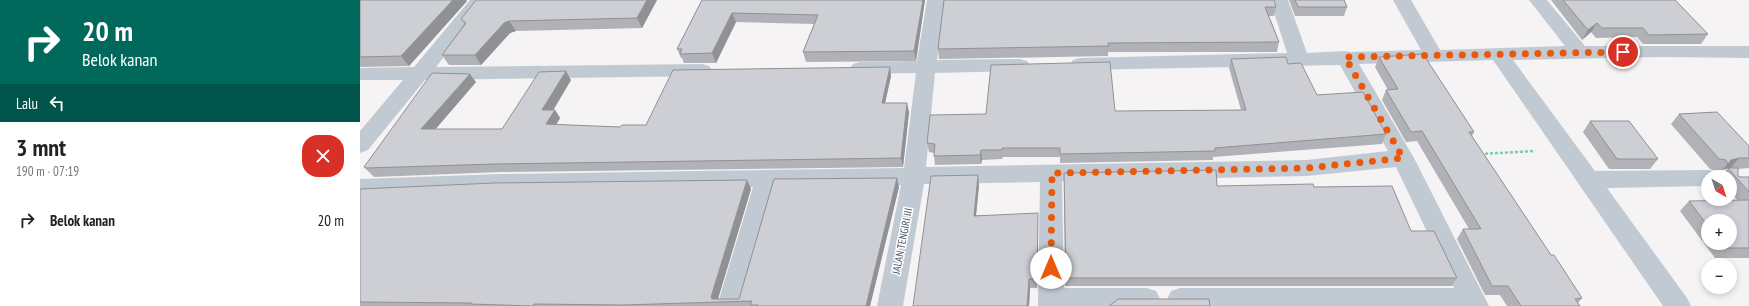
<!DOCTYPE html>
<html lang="id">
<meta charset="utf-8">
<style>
:root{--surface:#fff;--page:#f2f2f2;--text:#222;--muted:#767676}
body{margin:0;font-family:"PT Sans Narrow",sans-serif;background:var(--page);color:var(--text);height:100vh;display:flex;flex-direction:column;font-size:15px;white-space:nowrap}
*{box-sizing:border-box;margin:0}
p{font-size:13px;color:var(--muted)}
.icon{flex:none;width:22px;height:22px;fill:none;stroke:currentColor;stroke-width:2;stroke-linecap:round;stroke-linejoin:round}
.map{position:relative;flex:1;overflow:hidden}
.panel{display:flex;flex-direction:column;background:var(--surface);width:360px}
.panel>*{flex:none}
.guide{background:#00695c;color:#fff;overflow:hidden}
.needle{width:26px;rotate:141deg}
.controls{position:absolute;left:1341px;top:170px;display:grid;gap:8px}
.controls a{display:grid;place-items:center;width:36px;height:36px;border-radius:50%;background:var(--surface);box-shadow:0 2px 6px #0003;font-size:20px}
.pin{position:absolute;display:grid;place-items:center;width:34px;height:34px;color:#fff;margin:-17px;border:2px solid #fff;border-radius:50%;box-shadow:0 1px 4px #0007}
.me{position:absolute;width:44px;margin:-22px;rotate:0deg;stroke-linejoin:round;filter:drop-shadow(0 0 3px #0008)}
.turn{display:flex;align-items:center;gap:14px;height:84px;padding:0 16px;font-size:18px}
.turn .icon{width:52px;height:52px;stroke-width:2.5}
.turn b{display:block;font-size:28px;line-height:34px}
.then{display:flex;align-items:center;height:38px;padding:0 16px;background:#0003;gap:8px;font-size:15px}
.round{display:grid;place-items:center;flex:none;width:42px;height:42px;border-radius:16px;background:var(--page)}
.headline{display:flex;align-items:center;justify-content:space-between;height:68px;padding:0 16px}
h1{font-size:24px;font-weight:700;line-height:30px}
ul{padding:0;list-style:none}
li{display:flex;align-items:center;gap:12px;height:60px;padding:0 16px}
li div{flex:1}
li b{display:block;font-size:15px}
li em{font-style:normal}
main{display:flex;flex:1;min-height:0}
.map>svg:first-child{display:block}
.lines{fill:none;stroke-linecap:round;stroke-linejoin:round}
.path{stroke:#7ad0a6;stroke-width:2.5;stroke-dasharray:3 2;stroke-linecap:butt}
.minor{fill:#c1cad2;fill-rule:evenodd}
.wall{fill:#b0b2b7;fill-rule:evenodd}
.shaded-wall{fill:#909195}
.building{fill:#cdcfd5;stroke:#909195}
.route{stroke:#ea580c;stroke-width:7;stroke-dasharray:0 12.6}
.labels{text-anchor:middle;stroke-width:3;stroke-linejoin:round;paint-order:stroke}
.street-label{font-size:11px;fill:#4a5661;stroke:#fff}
</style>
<main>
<section class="panel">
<div class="guide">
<div class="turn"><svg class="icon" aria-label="right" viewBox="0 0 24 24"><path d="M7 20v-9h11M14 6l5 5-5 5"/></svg><div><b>20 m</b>Belok kanan</div></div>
<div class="then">Lalu<svg class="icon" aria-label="left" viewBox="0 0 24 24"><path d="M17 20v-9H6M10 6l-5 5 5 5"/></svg></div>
</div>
<div class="headline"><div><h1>3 mnt</h1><p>190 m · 07:19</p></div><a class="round" style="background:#d93025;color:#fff"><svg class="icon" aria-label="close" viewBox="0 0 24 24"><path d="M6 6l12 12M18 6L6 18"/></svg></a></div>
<ul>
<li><svg class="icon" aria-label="right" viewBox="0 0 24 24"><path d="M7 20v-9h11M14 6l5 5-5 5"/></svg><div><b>Belok kanan</b></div><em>20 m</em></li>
</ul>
</section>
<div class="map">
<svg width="1389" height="306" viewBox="0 0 1389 306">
<rect width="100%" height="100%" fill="#f5f3f3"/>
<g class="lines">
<polyline class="path" points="1120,154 1175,151"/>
<g class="minor">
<polygon points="110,0 128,0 76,67 342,64 349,66 352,70 349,74 342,76 65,80 8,150 0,153 0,131 43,80 0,80 0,68 54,67"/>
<polygon points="567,0 585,0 577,60 660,59 667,61 670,65 667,69 660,71 575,73 566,167 947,160 1028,151 980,65 720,70 713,68 710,64 713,60 720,58 927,53 910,0 928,0 947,53 985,51 990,52 1061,50 1033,0 1051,0 1080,50 1205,46 1169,0 1187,0 1225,46 1389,46 1389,58 1302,57 1153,60 1235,171 1348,170 1356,172 1359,177 1348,177 1348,186 1247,188 1327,298 1331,306 1303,306 1133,60 999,64 1054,158 1129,306 810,306 807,299 811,291 820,288 1094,288 1036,167 947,176 702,181 704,288 787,288 796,291 800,299 797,306 678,306 680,182 564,184 543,306 517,306 541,185 416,186 383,306 357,306 393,187 141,190 0,197 0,179 141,174 544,168 556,73 500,74 493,72 490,68 493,64 500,62 557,61"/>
</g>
</g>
<g class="wall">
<polygon points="0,0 107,1 49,66 0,67"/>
<polygon points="116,0 297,0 282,28 156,31 150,33 121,65 89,65 82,55 104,24 101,19"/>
<polygon points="342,0 565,0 556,61 446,62 443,52 454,24 376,22 356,63 324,63 322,58 321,58 317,49"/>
<polygon points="584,0 916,7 914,16 909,16 919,42 917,52 748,52 748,56 579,59 578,49"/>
<polygon points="929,0 984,0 987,7 984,16 935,16"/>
<polygon points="1191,0 1315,0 1348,34 1341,44 1283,44 1277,37 1236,38 1231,32 1222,40"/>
<polygon points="1019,57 1114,132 1112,136 1191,255 1222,298 1218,303 1220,306 1147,306 1140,295 1125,295 1097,239 1103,229 1109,229 1057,141 1046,142 1022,100 1026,90 1028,90 1015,67"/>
<polygon points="871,59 928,64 957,95 1026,134 1022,144 853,157 853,160 700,163 700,157 643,157 642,159 622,160 621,164 575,165 574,156 574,153 569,152 567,143 755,111 881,110 869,68"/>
<polygon points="531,76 525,103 549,112 543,167 141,172 14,177 4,167 116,82 75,129 142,129 211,80 193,110 195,110 200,118 196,125 260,127 286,125"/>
<path d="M1319,114L1389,146V168L1378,169V176L1380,177H1389V258H1355L1320,211L1329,201H1378L1370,192V177H1360L1367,169L1362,170L1359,174L1356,171L1350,169L1311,124ZM1348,221L1370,243H1348Z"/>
<polygon points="1230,121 1298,159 1290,169 1249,169 1223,132"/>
<polygon points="387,180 391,189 358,299 379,299 539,187 510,306 0,306 0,189"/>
<polygon points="704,182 857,186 954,187 1051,231 1097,278 1092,286 705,286"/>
<polygon points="619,185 616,215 678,222 677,288 670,288 669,306 553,306"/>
</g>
<g class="shaded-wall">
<polygon points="93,0 106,0 107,1 49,66 41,56"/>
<polygon points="287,0 297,0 282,28 277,18"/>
<polygon points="563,0 565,0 556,61 554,51"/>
<polygon points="372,13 376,22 356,63 352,53"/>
<polygon points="149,21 156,31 150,33 121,65 115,55 144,23"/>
<polygon points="1237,23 1231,32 1222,40 1228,30"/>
<polygon points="530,67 531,76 523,112 522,103"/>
<polygon points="206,71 211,80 188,119 182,110"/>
<polygon points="110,74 116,82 68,138 61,129"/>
<polygon points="547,103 549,112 543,167 541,158"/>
<polygon points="195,110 200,118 191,133 186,124"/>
<polygon points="621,150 622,160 621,164 620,155"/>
<polygon points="1379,158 1370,169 1368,168 1362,170 1371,160"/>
<polygon points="618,175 619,185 615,225 614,216"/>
<polygon points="537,178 539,187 510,306 506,306"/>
<polygon points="387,180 391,189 357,302 354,302 351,297"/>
<polygon points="669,279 670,288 669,306 667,306"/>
</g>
<g class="building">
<polygon points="0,0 93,0 41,56 0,57"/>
<polygon points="116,0 287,0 277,18 149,21 144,23 115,55 82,55 106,23 101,19"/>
<polygon points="342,0 563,0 554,51 443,52 458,15 372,13 352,53 320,54 322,49 317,49"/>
<polygon points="584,0 914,0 916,7 905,7 919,42 748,43 749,46 578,49"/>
<polygon points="935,0 984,0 987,7 938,7"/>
<polygon points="1203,0 1315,0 1348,34 1289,35 1283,28 1242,28 1237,23 1228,30"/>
<polygon points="1063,54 1114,132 1109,132 1191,255 1194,255 1222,298 1215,299 1220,306 1161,306 1148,286 1132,286 1103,229 1121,229 1062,131 1051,132 1026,90 1038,89 1019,57"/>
<polygon points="926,57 928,64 941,63 957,95 1003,92 1026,134 855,148 855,151 700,154 700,148 642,148 642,150 621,150 620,155 574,156 575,144 567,143 570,115 626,114 631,65 750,62 755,111 886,110 871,59"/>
<polygon points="530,67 522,103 547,103 541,158 134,164 6,168 4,167 72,73 110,74 61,129 142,129 179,72 206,71 182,110 195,110 186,124 260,127 262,125 286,125 313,70"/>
<polygon points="1357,112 1389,146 1389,158 1379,158 1371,160 1368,164 1366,160 1359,159 1319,114"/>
<polygon points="1230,121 1269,121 1298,159 1257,159"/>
<polygon points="1368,168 1378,168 1378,176 1380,177 1389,177 1389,192"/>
<polygon points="856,170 857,186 953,184 954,187 1032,186 1051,231 1074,231 1097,278 706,278 704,173"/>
<polygon points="618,175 614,216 678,213 677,279 669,279 667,306 553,306 571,176"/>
<polygon points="537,178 506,306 397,306 398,305 390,305 392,301 263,305 174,304 173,306 111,304 112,303 0,302 0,189 134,183 387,180 351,297 352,299 379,299 414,179"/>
<polygon points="1389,200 1389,248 1365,248 1361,243 1370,243 1370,221 1348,221 1348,226 1329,201"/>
<polygon points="758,299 849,299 850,306 749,306"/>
</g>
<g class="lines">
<polyline class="route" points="691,268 692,173 947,168 1043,158 985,57 1263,52"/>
</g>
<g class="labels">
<g class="street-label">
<text transform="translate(542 241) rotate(-79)" y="4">JALAN TENGIRI III</text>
</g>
</g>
</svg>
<div class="controls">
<a><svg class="needle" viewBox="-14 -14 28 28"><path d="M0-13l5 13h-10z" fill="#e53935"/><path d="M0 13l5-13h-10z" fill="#767676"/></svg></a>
<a>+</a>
<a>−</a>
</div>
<div class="pin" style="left:1263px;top:52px;background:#d93025"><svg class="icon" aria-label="arrive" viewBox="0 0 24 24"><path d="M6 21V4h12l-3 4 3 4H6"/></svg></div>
<svg class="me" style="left:691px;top:268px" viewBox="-20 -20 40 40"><circle r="19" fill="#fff"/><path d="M0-13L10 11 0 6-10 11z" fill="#ea580c"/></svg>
</div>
</main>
